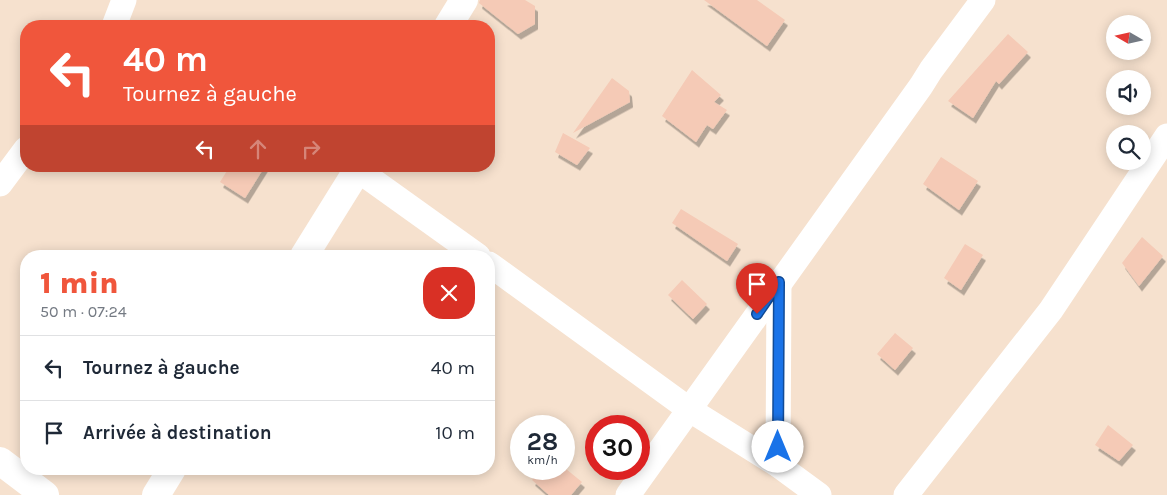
<!DOCTYPE html>
<html lang="fr">
<meta charset="utf-8">
<style>
:root{--surface:#fff;--page:#f2f2f3;--text:#1f2937;--muted:#747a83;--line:#e0e1e3;--accent:#f0563c}
body{margin:0;font-family:Karla,sans-serif;background:var(--page);color:var(--text);height:100vh;display:flex;flex-direction:column;font-size:19px;white-space:nowrap}
*{box-sizing:border-box;margin:0}
p{font-size:16px;color:var(--muted)}
.icon{flex:none;width:28px;height:28px;fill:none;stroke:currentColor;stroke-width:2;stroke-linecap:round;stroke-linejoin:round}
.map{position:relative;flex:1;overflow:hidden}
.panel{position:absolute;left:20px;top:250px;width:475px;height:225px;display:flex;flex-direction:column;background:var(--surface);border-radius:20px;box-shadow:0 2px 12px #0003}
.panel>*{flex:none}
.banner{position:absolute;left:20px;top:20px;width:475px;height:152px;border-radius:20px;box-shadow:0 2px 12px #0003;background:#f0563c;color:#fff;overflow:hidden}
.needle{width:32px;rotate:279deg}
.tools{position:absolute;left:1106px;top:15px;display:grid;gap:10px}
.tools a{display:grid;place-items:center;width:45px;height:45px;border-radius:50%;background:var(--surface);box-shadow:0 2px 12px #0003;font-size:25px}
.speed{position:absolute;left:510px;top:415px;display:flex;gap:10px;font-size:25px;font-weight:700;text-align:center}
.speed>*{display:grid;place-content:center;width:65px;height:65px;border-radius:50%;background:var(--surface);box-shadow:0 2px 12px #0003;line-height:1}
.speed small{font-size:12px;font-weight:400}
.speed .limit{border:8px solid #d22;background:#fff;color:#111}
.pin{position:absolute;display:grid;place-items:center;width:42px;height:42px;color:#fff;margin:-51px -21px;border-radius:50% 50% 50% 0;rotate:-45deg;box-shadow:0 0 5px #0007}
.pin .icon{rotate:45deg}
.me{position:absolute;width:55px;margin:-28px;rotate:0deg;stroke-linejoin:round;filter:drop-shadow(0 0 4px #0008)}
.turn{display:flex;align-items:center;gap:18px;height:105px;padding:0 20px;font-size:22px}
.turn .icon{width:65px;height:65px;stroke-width:2.5}
.turn b{display:block;font-size:35px;line-height:42px}
.lanes{display:flex;align-items:center;height:48px;padding:0 20px;background:#0003;justify-content:center;gap:25px;direction:ltr}
.lanes .off{opacity:.35}
.round{display:grid;place-items:center;flex:none;width:52px;height:52px;border-radius:20px;background:var(--page)}
.head{display:flex;align-items:center;justify-content:space-between;height:85px;padding:0 20px}
h1{font-size:30px;font-weight:800;line-height:38px;color:var(--accent)}
ul{padding:0;list-style:none}
li{display:flex;align-items:center;gap:15px;height:65px;padding:0 20px;border-top:1px solid var(--line)}
li div{flex:1}
li b{display:block;font-size:19px}
li em{font-style:normal}
.map>svg:first-child{display:block}
.residential{fill:#f6e1ce;fill-rule:evenodd}
.building{fill:#f5cab6;filter:url(#shadow)}
.lines{fill:none;stroke-linecap:round;stroke-linejoin:round}
.street{stroke:#fff;stroke-width:25}
.secondary{stroke:#fff;stroke-width:28}
.route-casing{stroke:#114b97;stroke-width:12}
.route{stroke:#1a73e8;stroke-width:9}
</style>
<div class="map">
<svg width="1167" height="495" viewBox="0 0 1167 495">
<defs>
<filter id="shadow"><feDropShadow dx="3" dy="5.5" stdDeviation="0" flood-color="#0004"/></filter>
</defs>
<rect width="100%" height="100%" fill="#fef0e0"/>
<path class="residential" d="M0,0H1167V495H0ZM1115,24H1142V51H1115ZM26,26H489V166H26ZM1115,79H1142V106H1115ZM1115,134H1142V161H1115ZM26,256H489V469H26ZM521,426H564V469H521ZM596,426H639V469H596Z"/>
<g class="building">
<polygon points="480,0 525,0 535,6 535,24 518,34 479,3"/>
<polygon points="704,0 757,0 785,20 767,46"/>
<polygon points="1008,34 1028,52 999,84 996,81 973,118 948,101"/>
<polygon points="692,70 721,95 714,102 727,110 713,129 707,125 696,142 662,116"/>
<polygon points="612,78 629,91 630,102 573,133"/>
<polygon points="563,133 590,148 577,165 555,152"/>
<polygon points="941,157 978,181 959,210 923,184"/>
<polygon points="230,166 265,166 245,198 220,182"/>
<polygon points="681,209 738,244 727,261 672,223"/>
<polygon points="1142,237 1163,256 1139,286 1122,263"/>
<polygon points="965,244 983,255 961,290 944,278"/>
<polygon points="682,280 707,304 693,319 668,295"/>
<polygon points="895,333 913,348 895,370 877,354"/>
<polygon points="1108,425 1133,445 1119,461 1095,445"/>
<polygon points="541,469 566,469 582,482 571,495 549,495 532,480"/>
</g>
<g class="lines">
<g class="street">
<polyline points="114,26 124,0"/>
<polyline points="358,170 478,256"/>
<polyline points="0,184 26,149"/>
<polyline points="489,264 690,410 778,465 819,495"/>
<polyline points="778,465 779,282"/>
<polyline points="628,495 921,86 931,70 983,0"/>
<polyline points="906,495 1051,310 1167,136"/>
</g>
<g class="secondary">
<polyline points="448,26 464,0"/>
<polyline points="304,256 360,166"/>
<polyline points="0,461 45,495"/>
<polyline points="156,495 172,469"/>
</g>
</g>
<g class="lines">
<defs>
<polyline id="route" points="757,314 779,282 778,447"/>
</defs>
<use href="#route" class="route-casing"/>
<use href="#route" class="route"/>
</g>
</svg>
<div class="tools">
<a><svg class="needle" viewBox="-14 -14 28 28"><path d="M0-13l5 13h-10z" fill="#e53935"/><path d="M0 13l5-13h-10z" fill="#747a83"/></svg></a>
<a><svg class="icon" aria-label="sound" viewBox="0 0 24 24"><path d="M4 9h4l5-4v14l-5-4H4zM17 9q2 3 0 6"/></svg></a>
<a><svg class="icon" aria-label="search" viewBox="0 0 24 24"><circle cx="10" cy="10" r="6"/><path d="M15 15l6 6"/></svg></a>
</div>
<div class="speed"><div>28<small>km/h</small></div><div class="limit">30</div></div>
<div class="pin" style="left:757px;top:314px;background:#d93025"><svg class="icon" aria-label="arrive" viewBox="0 0 24 24"><path d="M6 21V4h12l-3 4 3 4H6"/></svg></div>
<svg class="me" style="left:778px;top:447px" viewBox="-20 -20 40 40"><circle r="19" fill="#fff"/><path d="M0-13L10 11 0 6-10 11z" fill="#1a73e8"/></svg>
<div class="banner">
<div class="turn"><svg class="icon" aria-label="left" viewBox="0 0 24 24"><path d="M17 20v-9H6M10 6l-5 5 5 5"/></svg><div><b>40 m</b>Tournez à gauche</div></div>
<div class="lanes"><svg class="icon" aria-label="left" viewBox="0 0 24 24"><path d="M17 20v-9H6M10 6l-5 5 5 5"/></svg><svg class="icon off" aria-label="ahead" viewBox="0 0 24 24"><path d="M12 20V5M6 11l6-6 6 6"/></svg><svg class="icon off" aria-label="right" viewBox="0 0 24 24"><path d="M7 20v-9h11M14 6l5 5-5 5"/></svg></div>
</div>
<section class="panel">
<div class="head"><div><h1>1 min</h1><p>50 m · 07:24</p></div><a class="round" style="background:#d93025;color:#fff"><svg class="icon" aria-label="close" viewBox="0 0 24 24"><path d="M6 6l12 12M18 6L6 18"/></svg></a></div>
<ul>
<li><svg class="icon" aria-label="left" viewBox="0 0 24 24"><path d="M17 20v-9H6M10 6l-5 5 5 5"/></svg><div><b>Tournez à gauche</b></div><em>40 m</em></li>
<li><svg class="icon" aria-label="arrive" viewBox="0 0 24 24"><path d="M6 21V4h12l-3 4 3 4H6"/></svg><div><b>Arrivée à destination</b></div><em>10 m</em></li>
</ul>
</section>
</div>
